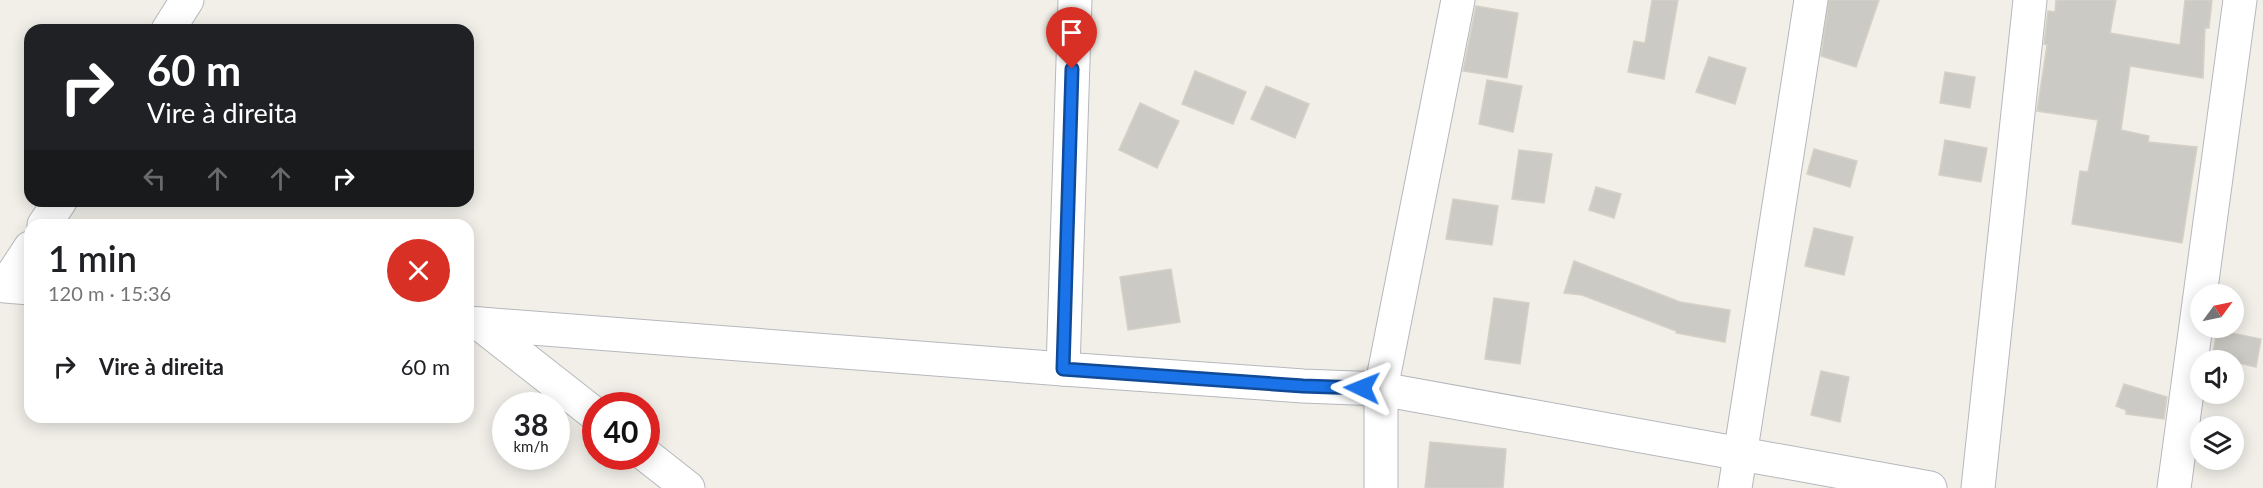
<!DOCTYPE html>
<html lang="pt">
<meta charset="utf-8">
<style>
:root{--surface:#fff;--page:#f2f2f2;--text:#202124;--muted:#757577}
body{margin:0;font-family:Lato,sans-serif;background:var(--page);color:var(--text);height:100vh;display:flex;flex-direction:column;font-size:22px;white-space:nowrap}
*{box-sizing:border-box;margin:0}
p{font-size:20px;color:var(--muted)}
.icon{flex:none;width:33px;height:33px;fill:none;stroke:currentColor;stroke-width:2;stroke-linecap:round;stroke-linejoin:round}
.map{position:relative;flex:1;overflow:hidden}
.drawer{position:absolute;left:24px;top:219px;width:450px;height:204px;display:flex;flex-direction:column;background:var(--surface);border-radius:18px;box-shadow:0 3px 15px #0003}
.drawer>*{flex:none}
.guide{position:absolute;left:24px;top:24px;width:450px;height:183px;border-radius:18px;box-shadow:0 3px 15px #0003;background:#202124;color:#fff;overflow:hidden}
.needle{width:39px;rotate:57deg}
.fabs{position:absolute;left:2190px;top:284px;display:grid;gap:12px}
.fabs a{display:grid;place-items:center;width:54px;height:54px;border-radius:50%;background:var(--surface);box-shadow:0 3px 15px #0003;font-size:30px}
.speed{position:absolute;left:492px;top:392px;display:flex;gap:12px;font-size:30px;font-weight:700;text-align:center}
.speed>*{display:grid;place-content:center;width:78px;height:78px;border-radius:50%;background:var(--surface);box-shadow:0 3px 15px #0003;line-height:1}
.speed small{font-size:15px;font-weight:400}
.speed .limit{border:9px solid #d22;background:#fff;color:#111}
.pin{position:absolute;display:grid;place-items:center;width:51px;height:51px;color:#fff;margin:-62px -26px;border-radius:50% 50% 50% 0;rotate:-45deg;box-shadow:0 0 6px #0007}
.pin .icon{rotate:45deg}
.me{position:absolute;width:66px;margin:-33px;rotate:272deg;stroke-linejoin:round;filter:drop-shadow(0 0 4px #0008)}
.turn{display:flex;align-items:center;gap:21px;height:126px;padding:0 24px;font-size:27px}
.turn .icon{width:78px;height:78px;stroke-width:2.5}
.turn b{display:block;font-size:42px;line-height:51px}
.lanes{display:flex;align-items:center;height:57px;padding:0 24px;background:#0003;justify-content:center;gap:30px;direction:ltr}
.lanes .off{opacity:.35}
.round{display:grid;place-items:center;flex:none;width:63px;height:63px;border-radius:32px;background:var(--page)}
.summary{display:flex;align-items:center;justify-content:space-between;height:102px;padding:0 24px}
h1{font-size:36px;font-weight:600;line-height:45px}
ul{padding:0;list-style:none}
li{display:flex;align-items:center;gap:18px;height:90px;padding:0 24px}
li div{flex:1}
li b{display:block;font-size:22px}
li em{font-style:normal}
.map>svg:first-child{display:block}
.building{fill:#cccac5;stroke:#d6d1c6;stroke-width:1.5}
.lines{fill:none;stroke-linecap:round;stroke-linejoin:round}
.minor-casing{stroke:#b5b8bc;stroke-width:35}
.tertiary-casing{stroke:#b5b8bc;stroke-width:35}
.minor{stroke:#fff;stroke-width:33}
.tertiary{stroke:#fff;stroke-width:33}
.route-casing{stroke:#114b97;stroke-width:15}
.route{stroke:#1a73e8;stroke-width:10}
</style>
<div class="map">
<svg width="2263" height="488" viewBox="0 0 2263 488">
<rect width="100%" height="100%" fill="#f1efe8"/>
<g class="building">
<polygon points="1652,0 1678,0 1664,79 1628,72 1634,41 1645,43"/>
<polygon points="1829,0 1879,0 1856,67 1821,56"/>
<polygon points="2056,0 2116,0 2110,33 2180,45 2185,0 2212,0 2209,28 2205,28 2203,78 2130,66 2121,130 2149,136 2148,142 2197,147 2182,243 2072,224 2080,171 2088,172 2098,120 2037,111 2047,45 2044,44 2048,11 2055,12"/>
<polygon points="1476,6 1518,13 1507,78 1463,71"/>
<polygon points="1709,57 1746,68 1735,104 1696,92"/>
<polygon points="1195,71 1246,92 1233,124 1182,104"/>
<polygon points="1945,72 1975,77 1970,108 1940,103"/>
<polygon points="1487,80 1522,86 1513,132 1479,124"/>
<polygon points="1266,86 1309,104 1295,138 1251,119"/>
<polygon points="1140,103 1179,121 1157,168 1119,150"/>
<polygon points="1945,140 1987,148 1981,182 1939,175"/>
<polygon points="1814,149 1857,161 1850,187 1807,174"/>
<polygon points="1519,150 1552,154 1544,203 1512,199"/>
<polygon points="1596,187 1621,194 1614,218 1589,210"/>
<polygon points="1453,199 1498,206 1492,245 1446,239"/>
<polygon points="1814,228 1853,237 1844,275 1805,266"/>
<polygon points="1574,261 1680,302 1730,310 1725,342 1676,333 1676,331 1582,295 1564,293"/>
<polygon points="1171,269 1180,322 1128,330 1120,277"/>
<polygon points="1494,298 1529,303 1520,364 1485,359"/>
<polygon points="2217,330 2261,339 2256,367 2234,362 2234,360 2212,358"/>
<polygon points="1821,371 1849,377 1840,422 1811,415"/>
<polygon points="2124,384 2167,397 2164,419 2126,414 2126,410 2116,406"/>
<polygon points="1430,442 1506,449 1503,488 1425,488"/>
</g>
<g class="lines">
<defs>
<g id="minor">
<polyline points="480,324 596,415"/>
<polyline points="1063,369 1075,0"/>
<polyline points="646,455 688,488"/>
<polyline points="1381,488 1381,389 1458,0"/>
<polyline points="1735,488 1811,0"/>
<polyline points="1978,488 2030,0"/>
<polyline points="2174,488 2240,0"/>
</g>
<g id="tertiary">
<polyline points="168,30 187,0"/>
<polyline points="44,225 60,201"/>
<polyline points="30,248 5,286 30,288"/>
<polyline points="468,323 1063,369 1303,386 1381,389 1930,488"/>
</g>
</defs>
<use href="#minor" class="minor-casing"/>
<use href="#tertiary" class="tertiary-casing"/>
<use href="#minor" class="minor"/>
<use href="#tertiary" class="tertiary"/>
</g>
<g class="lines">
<defs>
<polyline id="route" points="1072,69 1063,369 1303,386 1362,388"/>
</defs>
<use href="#route" class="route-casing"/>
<use href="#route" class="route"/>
</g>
</svg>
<div class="fabs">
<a><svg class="needle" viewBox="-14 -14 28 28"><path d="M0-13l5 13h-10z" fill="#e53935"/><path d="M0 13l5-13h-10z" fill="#757577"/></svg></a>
<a><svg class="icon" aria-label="sound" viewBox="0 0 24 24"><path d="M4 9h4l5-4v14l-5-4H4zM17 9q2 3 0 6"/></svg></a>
<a><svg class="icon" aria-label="layers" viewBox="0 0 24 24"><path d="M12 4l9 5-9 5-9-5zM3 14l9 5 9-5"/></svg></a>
</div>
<div class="speed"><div>38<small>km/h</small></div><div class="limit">40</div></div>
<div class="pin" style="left:1072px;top:69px;background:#d93025"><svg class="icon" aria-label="arrive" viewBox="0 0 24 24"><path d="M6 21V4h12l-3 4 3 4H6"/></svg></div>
<svg class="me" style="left:1362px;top:388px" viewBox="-20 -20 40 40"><path d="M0-17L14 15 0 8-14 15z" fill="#1a73e8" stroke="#fff" stroke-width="4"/></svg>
<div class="guide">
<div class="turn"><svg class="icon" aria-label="right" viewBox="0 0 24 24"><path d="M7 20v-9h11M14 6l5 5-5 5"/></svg><div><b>60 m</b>Vire à direita</div></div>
<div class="lanes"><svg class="icon off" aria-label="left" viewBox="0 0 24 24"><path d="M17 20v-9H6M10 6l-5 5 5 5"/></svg><svg class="icon off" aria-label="ahead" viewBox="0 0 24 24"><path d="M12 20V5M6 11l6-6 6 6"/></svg><svg class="icon off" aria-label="ahead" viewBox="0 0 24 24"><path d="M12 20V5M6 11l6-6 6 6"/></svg><svg class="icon" aria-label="right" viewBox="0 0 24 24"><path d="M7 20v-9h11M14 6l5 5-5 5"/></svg></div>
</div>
<section class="drawer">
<div class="summary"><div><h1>1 min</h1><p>120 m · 15:36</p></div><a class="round" style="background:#d93025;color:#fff"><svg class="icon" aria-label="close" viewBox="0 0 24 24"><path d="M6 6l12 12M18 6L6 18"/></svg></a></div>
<ul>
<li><svg class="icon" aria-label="right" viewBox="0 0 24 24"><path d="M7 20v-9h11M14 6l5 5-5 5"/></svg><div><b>Vire à direita</b></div><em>60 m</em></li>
</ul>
</section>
</div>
